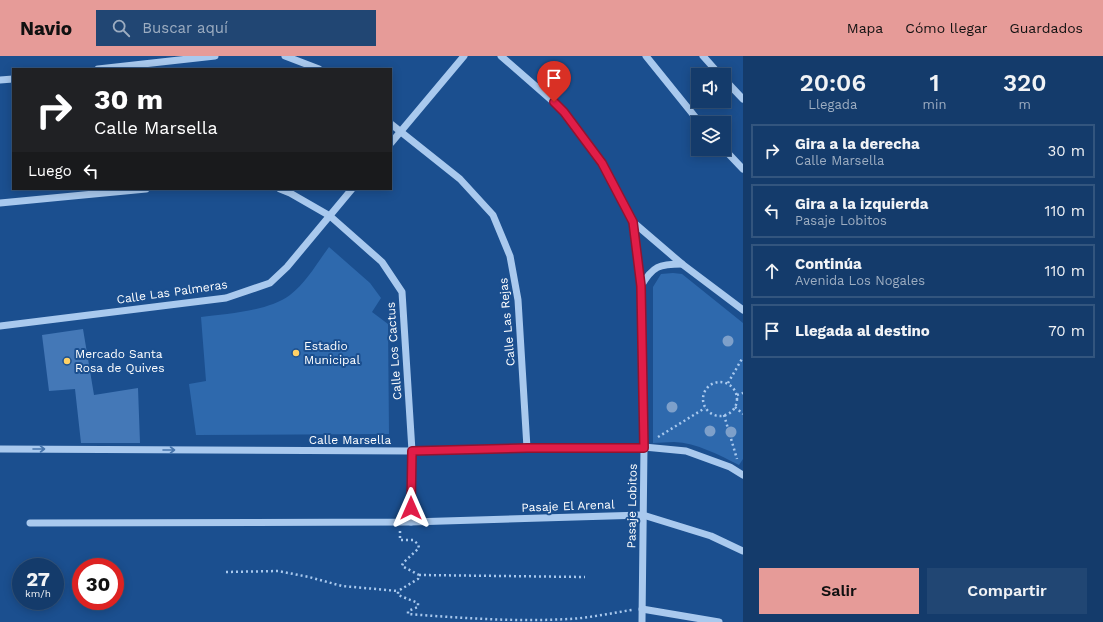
<!DOCTYPE html>
<html lang="es">
<meta charset="utf-8">
<style>
:root{--surface:#143b6b;--page:#214673;--text:#f1f3f6;--muted:#9dadc1;--line:#33557e;--accent:#e69b98}
body{margin:0;font-family:"Work Sans",sans-serif;background:var(--page);color:var(--text);height:100vh;display:flex;flex-direction:column;font-size:15px;white-space:nowrap}
*{box-sizing:border-box;margin:0}
p{font-size:13px;color:var(--muted)}
.icon{flex:none;width:22px;height:22px;fill:none;stroke:currentColor;stroke-width:2;stroke-linecap:round;stroke-linejoin:round}
.map{position:relative;flex:1;overflow:hidden}
.panel{display:flex;flex-direction:column;background:var(--surface);width:360px}
.panel>*{flex:none}
.hud{position:absolute;left:12px;top:12px;width:380px;height:122px;border-radius:0px;box-shadow:0 2px 10px #0003,0 0 0 1px var(--line);background:#202124;color:#fff;overflow:hidden}
.fabs{position:absolute;left:691px;top:12px;display:grid;gap:8px}
.fabs a{display:grid;place-items:center;width:40px;height:40px;border-radius:0px;background:var(--surface);box-shadow:0 2px 10px #0003,0 0 0 1px var(--line);font-size:20px}
.speed{position:absolute;left:12px;top:502px;display:flex;gap:8px;font-size:20px;font-weight:700;text-align:center}
.speed>*{display:grid;place-content:center;width:52px;height:52px;border-radius:50%;background:var(--surface);box-shadow:0 2px 10px #0003,0 0 0 1px var(--line);line-height:1}
.speed small{font-size:10px;font-weight:400}
.speed .limit{border:6px solid #d22;background:#fff;color:#111}
.pin{position:absolute;display:grid;place-items:center;width:34px;height:34px;color:#fff;margin:-41px -17px;border-radius:50% 50% 50% 0;rotate:-45deg;box-shadow:0 0 4px #0007}
.pin .icon{rotate:45deg}
.me{position:absolute;width:44px;margin:-22px;rotate:0deg;stroke-linejoin:round;filter:drop-shadow(0 0 3px #0008)}
.turn{display:flex;align-items:center;gap:14px;height:84px;padding:0 16px;font-size:18px}
.turn .icon{width:52px;height:52px;stroke-width:2.5}
.turn b{display:block;font-size:28px;line-height:34px}
.then{display:flex;align-items:center;height:38px;padding:0 16px;background:#0003;gap:8px;font-size:15px}
.eta{display:flex;justify-content:space-evenly;align-items:center;height:68px;text-align:center}
.eta b{font-size:24px;font-weight:600;line-height:28px}
.action{display:flex;gap:8px;margin-top:auto;padding:8px 16px}
.action a{flex:1;height:46px;border-radius:0px;background:var(--accent);color:#111;font-size:16px;font-weight:600;line-height:46px;text-align:center}
.action a+a{background:var(--page);color:var(--text)}
ul{padding:0;list-style:none}
li{display:flex;align-items:center;gap:12px;height:54px;margin:0 8px 6px;padding:0 8px;border:2px solid var(--line);border-radius:0px}
li div{flex:1}
li b{display:block;font-size:15px}
li em{font-style:normal}
header{display:flex;align-items:center;gap:24px;box-sizing:border-box;height:56px;padding:0 20px;background:var(--accent);color:#111}
header strong{font-size:19px}
nav{display:flex;gap:22px;margin-inline-start:auto;font-size:14px}
.search{width:280px;height:36px;background:var(--page);display:flex;align-items:center;gap:10px;box-sizing:border-box;padding:0 14px;border-radius:0px;color:var(--muted);font-size:15px}
main{display:flex;flex:1;min-height:0}
.map>svg:first-child{display:block}
.green{fill:#2e69ad}
.building{fill:#4478b7}
.lines{fill:none;stroke-linecap:round;stroke-linejoin:round}
.path{stroke:#a9c9ee;stroke-width:2.5;stroke-dasharray:2 3;stroke-linecap:butt}
.minor{stroke:#a9c9ee;stroke-width:7}
.tree{fill:#7ea0ca}
.oneway{stroke:#4674ac}
.route-casing{stroke:#92132f;stroke-width:10}
.route{stroke:#e11d48;stroke-width:7}
.poi-dot{fill:#ffd166;stroke:#1b4f8f;stroke-width:1.5}
.labels{text-anchor:middle;stroke-width:4;stroke-linejoin:round;paint-order:stroke}
.street-label{font-size:12px;fill:#fff;stroke:#1b4f8f}
.poi-label{font-size:12px;fill:#fff;stroke:#1b4f8f;text-anchor:start}
</style>
<header>
<strong>Navio</strong>
<div class="search"><svg class="icon" aria-label="search" viewBox="0 0 24 24"><circle cx="10" cy="10" r="6"/><path d="M15 15l6 6"/></svg>Buscar aquí</div>
<nav><a>Mapa</a><a>Cómo llegar</a><a>Guardados</a></nav>
</header>
<main>
<div class="map">
<svg width="743" height="566" viewBox="0 0 743 566">
<rect width="100%" height="100%" fill="#1b4f8f"/>
<g class="green">
<path d="M329,191L370,227L381,242L372,256L388,268L389,378L196,379L189,328L206,325L201,261C227,258 269,255 290,239C306,227 317,207 329,191Z"/>
<path d="M673,217L682,218L743,267V403L739,409C719,399 697,387 674,386C667,386 660,387 653,387V231L661,218Z"/>
</g>
<polygon class="building" points="83,273 94,339 138,332 140,387 81,387 75,333 49,335 42,279"/>
<g class="lines">
<g class="path">
<circle cx="720" cy="343" r="17"/>
<polyline points="728,327 743,301"/>
<polyline points="737,339 743,337"/>
<polyline points="735,351 743,358"/>
<polyline points="724,359 737,403"/>
<polyline points="658,381 705,352"/>
<path d="M400,475V484H413L418,488L419,492L403,507L402,510L419,519L418,523L398,535V539L418,547V551L408,555V558C461,562 515,566 569,563C590,562 611,557 632,554"/>
<polyline points="226,516 278,515 309,521 342,530 398,535"/>
<polyline points="419,519 585,521"/>
</g>
<g class="minor">
<polyline points="285,0 319,13"/>
<polyline points="501,0 564,55 602,107 633,166 682,208 743,254"/>
<polyline points="646,0 700,67"/>
<polyline points="703,0 720,19"/>
<polyline points="98,13 215,0"/>
<polyline points="724,23 743,43"/>
<polyline points="0,24 13,23"/>
<polyline points="391,68 460,123 493,159 510,200 518,244 527,392"/>
<polyline points="391,87 464,0"/>
<polyline points="724,93 743,113"/>
<polyline points="280,133 290,137 330,160 382,206 402,236 412,395 411,466"/>
<polyline points="0,147 146,133"/>
<polyline points="633,166 641,230 644,391 642,566"/>
<path d="M641,230C653,210 659,208 682,208"/>
<polyline points="0,270 226,242 270,227 287,211 352,133"/>
<polyline points="0,393 412,395 527,392 644,391 686,395 730,411 743,419"/>
<polyline points="30,467 411,466 643,459 711,480 743,495"/>
<polyline points="642,553 719,566"/>
</g>
</g>
<g class="tree">
<circle cx="728" cy="285" r="5.5"/>
<circle cx="672" cy="351" r="5.5"/>
<circle cx="710" cy="375" r="5.5"/>
<circle cx="731" cy="376" r="5.5"/>
</g>
<defs><path id="oneway-shaft" d="M-6 0H5M1.5-3L5.5 0L1.5 3" fill="none" stroke-width="1.6" stroke-linecap="round" stroke-linejoin="round"/></defs>
<g class="oneway">
<use href="#oneway-shaft" transform="translate(39 393)"/>
<use href="#oneway-shaft" transform="translate(169 394)"/>
</g>
<g class="lines">
<defs>
<polyline id="route" points="411,452 412,395 527,392 644,392 641,230 633,166 602,107 564,56 554,46"/>
</defs>
<use href="#route" class="route-casing"/>
<use href="#route" class="route"/>
</g>
<g class="poi-dot">
<circle cx="296" cy="297" r="4"/>
<circle cx="67" cy="305" r="4"/>
</g>
<g class="labels">
<g class="street-label">
<text transform="translate(172 236) rotate(-8)" y="4">Calle Las Palmeras</text>
<text transform="translate(507 266) rotate(-95)" y="4">Calle Las Rejas</text>
<text transform="translate(394 295) rotate(-94)" y="4">Calle Los Cactus</text>
<text x="350" y="388">Calle Marsella</text>
<text transform="translate(568 450) rotate(-2)" y="4">Pasaje El Arenal</text>
<text transform="translate(632 450) rotate(-89)" y="4">Pasaje Lobitos</text>
</g>
<g class="poi-label">
<text x="304" y="294">Estadio<tspan x="304" dy="14">Municipal</tspan></text>
<text x="75" y="302">Mercado Santa<tspan x="75" dy="14">Rosa de Quives</tspan></text>
</g>
</g>
</svg>
<div class="fabs">
<a><svg class="icon" aria-label="sound" viewBox="0 0 24 24"><path d="M4 9h4l5-4v14l-5-4H4zM17 9q2 3 0 6"/></svg></a>
<a><svg class="icon" aria-label="layers" viewBox="0 0 24 24"><path d="M12 4l9 5-9 5-9-5zM3 14l9 5 9-5"/></svg></a>
</div>
<div class="speed"><div>27<small>km/h</small></div><div class="limit">30</div></div>
<div class="pin" style="left:554px;top:46px;background:#d93025"><svg class="icon" aria-label="arrive" viewBox="0 0 24 24"><path d="M6 21V4h12l-3 4 3 4H6"/></svg></div>
<svg class="me" style="left:411px;top:452px" viewBox="-20 -20 40 40"><path d="M0-17L14 15 0 8-14 15z" fill="#e11d48" stroke="#fff" stroke-width="4"/></svg>
<div class="hud">
<div class="turn"><svg class="icon" aria-label="right" viewBox="0 0 24 24"><path d="M7 20v-9h11M14 6l5 5-5 5"/></svg><div><b>30 m</b>Calle Marsella</div></div>
<div class="then">Luego<svg class="icon" aria-label="left" viewBox="0 0 24 24"><path d="M17 20v-9H6M10 6l-5 5 5 5"/></svg></div>
</div>
</div>
<section class="panel">
<div class="eta">
<div><b>20:06</b><p>Llegada</p></div>
<div><b>1</b><p>min</p></div>
<div><b>320</b><p>m</p></div>
</div>
<ul>
<li><svg class="icon" aria-label="right" viewBox="0 0 24 24"><path d="M7 20v-9h11M14 6l5 5-5 5"/></svg><div><b>Gira a la derecha</b><p>Calle Marsella</p></div><em>30 m</em></li>
<li><svg class="icon" aria-label="left" viewBox="0 0 24 24"><path d="M17 20v-9H6M10 6l-5 5 5 5"/></svg><div><b>Gira a la izquierda</b><p>Pasaje Lobitos</p></div><em>110 m</em></li>
<li><svg class="icon" aria-label="ahead" viewBox="0 0 24 24"><path d="M12 20V5M6 11l6-6 6 6"/></svg><div><b>Continúa</b><p>Avenida Los Nogales</p></div><em>110 m</em></li>
<li><svg class="icon" aria-label="arrive" viewBox="0 0 24 24"><path d="M6 21V4h12l-3 4 3 4H6"/></svg><div><b>Llegada al destino</b></div><em>70 m</em></li>
</ul>
<div class="action"><a>Salir</a><a>Compartir</a></div>
</section>
</main>
